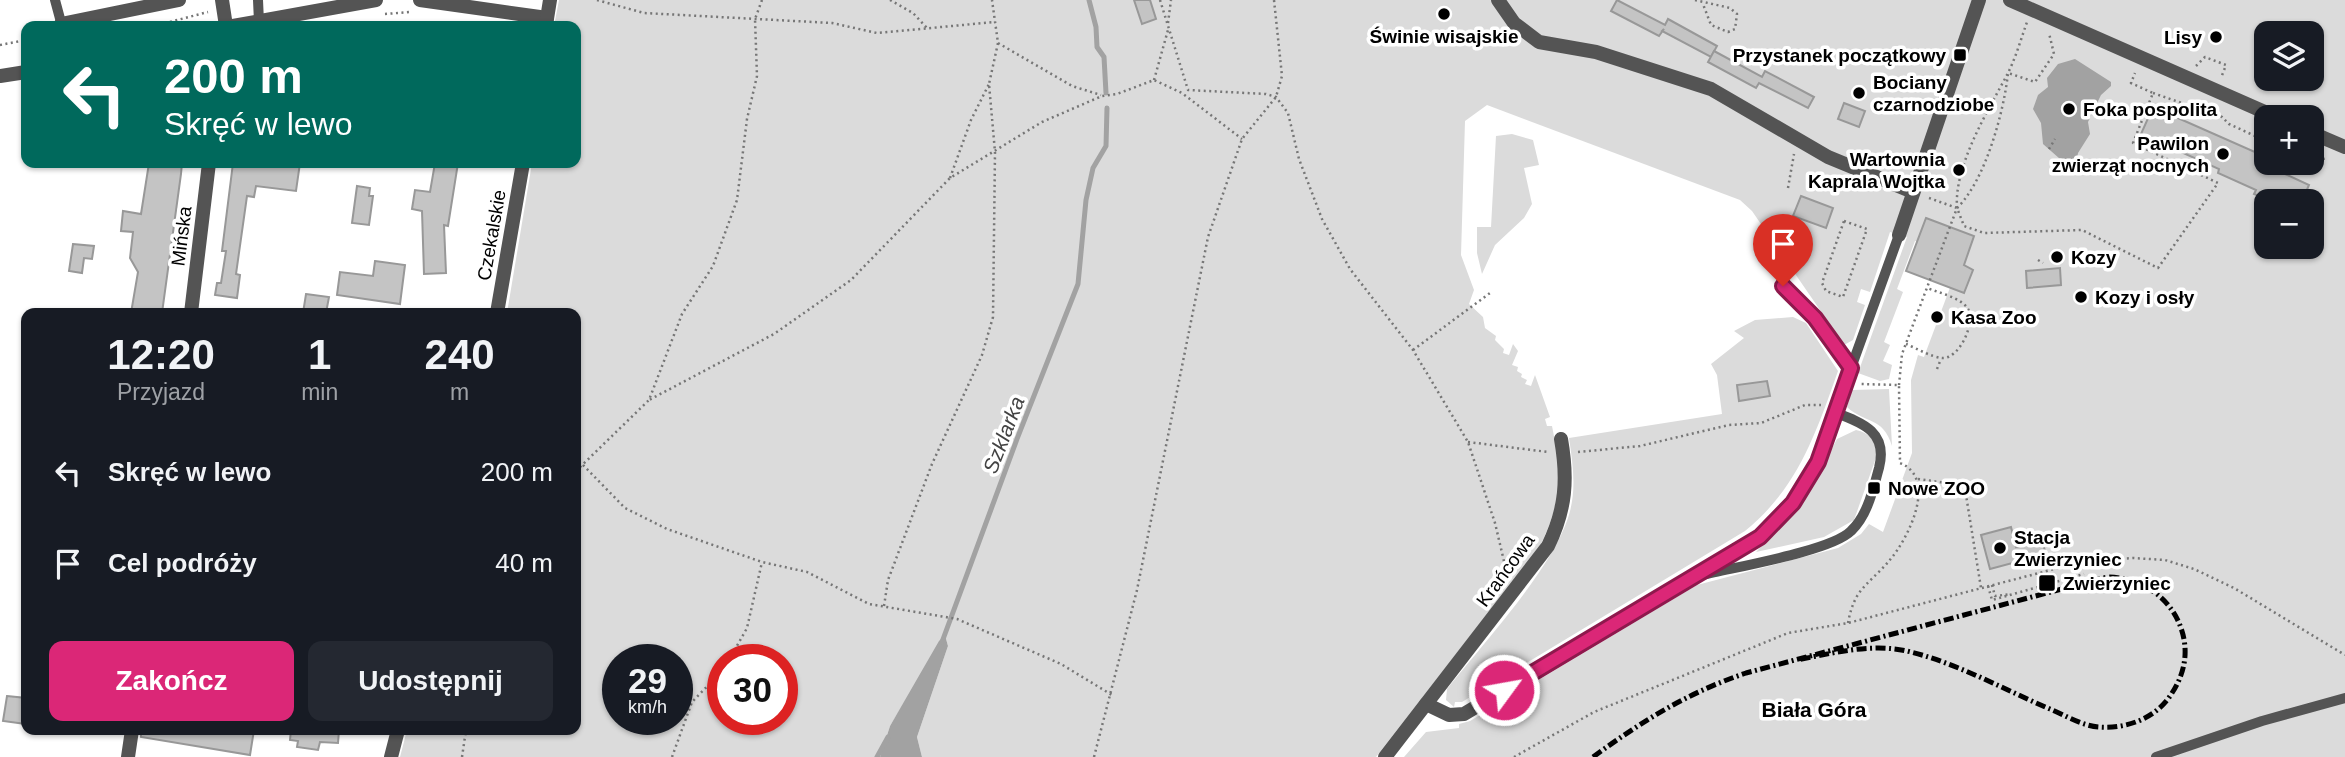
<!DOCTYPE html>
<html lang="pl">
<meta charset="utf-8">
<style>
:root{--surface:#171b24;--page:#242831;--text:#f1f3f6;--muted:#9ea1a6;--accent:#db2777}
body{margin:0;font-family:Arial,sans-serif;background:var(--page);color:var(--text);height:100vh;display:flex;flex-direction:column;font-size:26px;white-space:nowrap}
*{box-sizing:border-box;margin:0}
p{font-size:23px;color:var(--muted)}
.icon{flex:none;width:38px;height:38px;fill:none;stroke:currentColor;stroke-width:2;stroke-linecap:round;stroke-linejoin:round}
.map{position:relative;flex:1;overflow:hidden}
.drawer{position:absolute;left:21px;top:308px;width:560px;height:427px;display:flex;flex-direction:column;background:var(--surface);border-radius:14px;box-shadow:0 2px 5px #0004}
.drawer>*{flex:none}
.hud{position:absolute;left:21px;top:21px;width:560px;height:147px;border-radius:14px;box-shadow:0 2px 5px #0004;background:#00695c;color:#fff;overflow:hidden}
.fabs{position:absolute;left:2254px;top:21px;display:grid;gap:14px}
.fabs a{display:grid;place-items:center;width:70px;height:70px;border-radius:14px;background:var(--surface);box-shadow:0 2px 5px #0004;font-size:35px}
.speed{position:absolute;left:602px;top:644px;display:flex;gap:14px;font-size:35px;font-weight:700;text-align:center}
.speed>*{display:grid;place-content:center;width:91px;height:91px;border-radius:50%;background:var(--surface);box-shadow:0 2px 5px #0004;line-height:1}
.speed small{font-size:18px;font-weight:400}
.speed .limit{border:10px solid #d22;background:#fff;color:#111}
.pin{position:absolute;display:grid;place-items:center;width:60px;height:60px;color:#fff;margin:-72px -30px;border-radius:50% 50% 50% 0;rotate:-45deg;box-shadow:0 0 7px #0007}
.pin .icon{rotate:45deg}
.me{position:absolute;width:77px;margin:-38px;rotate:58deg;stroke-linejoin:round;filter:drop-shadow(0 0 5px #0008)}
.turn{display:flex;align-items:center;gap:24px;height:147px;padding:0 28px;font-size:32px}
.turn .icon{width:91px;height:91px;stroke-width:2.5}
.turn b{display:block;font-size:49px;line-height:60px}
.eta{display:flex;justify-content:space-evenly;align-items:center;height:119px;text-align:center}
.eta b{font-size:42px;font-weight:800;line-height:49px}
.primary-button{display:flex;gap:14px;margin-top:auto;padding:14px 28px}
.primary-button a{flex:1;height:80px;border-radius:14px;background:var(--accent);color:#fff;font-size:28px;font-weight:800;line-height:80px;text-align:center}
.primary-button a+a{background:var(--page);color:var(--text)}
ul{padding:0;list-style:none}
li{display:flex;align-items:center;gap:21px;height:91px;padding:0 28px}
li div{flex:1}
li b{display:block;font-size:26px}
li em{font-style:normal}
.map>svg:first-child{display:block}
.green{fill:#dbdbdb;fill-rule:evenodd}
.water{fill:#a2a2a2}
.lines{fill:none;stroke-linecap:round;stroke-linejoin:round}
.stream{stroke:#a2a2a2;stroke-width:5}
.building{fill:#c4c4c4;stroke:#989898;stroke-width:2}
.path{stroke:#767676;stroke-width:2.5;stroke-dasharray:2 3.5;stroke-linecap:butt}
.lane{stroke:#545454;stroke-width:10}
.street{stroke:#545454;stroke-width:14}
.rail{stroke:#000;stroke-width:5;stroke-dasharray:10 3.5 2 3.5;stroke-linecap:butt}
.route-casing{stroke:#8e194d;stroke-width:18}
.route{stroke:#db2777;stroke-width:12}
.poi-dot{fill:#000;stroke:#fff;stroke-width:2.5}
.labels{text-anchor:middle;stroke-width:7;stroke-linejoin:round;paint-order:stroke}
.poi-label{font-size:19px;font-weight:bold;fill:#000;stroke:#fff;text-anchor:start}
.street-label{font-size:19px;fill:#000;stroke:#fff}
.water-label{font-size:21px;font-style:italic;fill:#434343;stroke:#fff}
.neighbourhood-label{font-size:21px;font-weight:bold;fill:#000;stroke:#fff}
</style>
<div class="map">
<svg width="2345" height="757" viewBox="0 0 2345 757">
<rect width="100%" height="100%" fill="#fff"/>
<g class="green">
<path d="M559,0H2345V757H1404L1426,732L1459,728V724L1470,721L1697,585L1838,548L1861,534L1869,524L1883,532L1912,453L1911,380L1918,355L1924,357L1951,285L1921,243L1915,241L1897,289L1903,292L1884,342L1890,345L1883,361L1892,365L1889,379L1880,381L1858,373L1907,237L1890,232L1870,292L1861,289L1857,302L1865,305L1853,340L1844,345L1752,211L1740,200L1487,105L1465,121L1461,255L1474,290L1469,304L1483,317L1485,328L1496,336L1495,340L1504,349L1503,353L1509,355L1513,344L1518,351L1512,365L1518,367L1517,371L1522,374L1521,377L1527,380L1525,384L1531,386L1535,375L1550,417L1545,419L1547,426H1552C1562,475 1562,501 1540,546L1376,757H922L917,737L948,646L945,635L890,726L880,757H400L407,730H576V313H507L532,163H576V26H554ZM2266,33H2312V79H2266ZM2266,117H2312V163H2266ZM2266,201H2312V247H2266ZM618,660H677V719H618ZM723,660H782V719H723Z"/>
<polygon points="1512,134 1533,140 1539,165 1524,168 1532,204 1524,218 1495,245 1482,274 1477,253 1477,227 1491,227 1496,136"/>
<path d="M1793,317L1806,323L1838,371C1816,433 1798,488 1745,531L1462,702H1455L1454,707L1446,700L1447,689C1483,644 1551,570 1568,518C1577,491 1573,465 1569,438L1722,414L1717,375L1711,364L1744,338L1734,331L1755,320Z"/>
<path d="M1889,389L1892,446C1883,416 1865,424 1847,407L1852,390Z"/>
<path d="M1856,430C1870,433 1876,441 1877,455L1854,520L1824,537L1756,552L1802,504L1837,439Z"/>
</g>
<g class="water">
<polygon points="2075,59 2111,82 2111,86 2101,95 2088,122 2090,134 2078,153 2076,164 2068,166 2043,144 2041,123 2033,109 2038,95 2048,87 2047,78 2058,64"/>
<polygon points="945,635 948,646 917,737 922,757 880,757 890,726 939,641"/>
</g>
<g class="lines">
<g class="stream">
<polyline points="1089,0 1096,27 1097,47 1104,57 1106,93"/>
<polyline points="942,642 1017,439 1078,284 1086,200 1093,168 1106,146 1107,108"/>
<polyline points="877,757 888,737"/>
</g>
</g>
<g class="building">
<polygon points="1134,0 1150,0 1156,19 1142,24"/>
<polygon points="1617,0 1665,25 1668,19 1717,46 1711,57 1662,31 1664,29 1659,36 1611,11"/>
<polygon points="1714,51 1762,77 1765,71 1814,97 1808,108 1759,83 1756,88 1708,62"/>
<polygon points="1844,103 1865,111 1859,127 1838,119"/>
<polygon points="2153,107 2264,156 2261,163 2309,185 2302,201 2271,201 2254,194 2256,190 2218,173 2219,169 2141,134"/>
<polygon points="149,163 182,163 181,174 162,313 131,313 138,272 130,258 133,232 121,231 123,211 141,214"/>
<polygon points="233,163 300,163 296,191 256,186 254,197 247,196 236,274 240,275 237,298 215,295 217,283 221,283 226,251 222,251"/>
<polygon points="435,163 458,163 448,226 444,225 446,273 424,274 422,211 412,209 415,190 430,192"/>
<polygon points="357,186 370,188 369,196 373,196 369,225 352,223"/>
<polygon points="1801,196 1833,208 1826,228 1793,216"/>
<polygon points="1926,218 1974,236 1964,265 1973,270 1964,293 1906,271"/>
<polygon points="73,244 94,246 92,259 84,258 82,273 69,271"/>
<polygon points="375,261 405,265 400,304 337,295 340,272 373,276"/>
<polygon points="2060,268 2061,285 2027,288 2026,271"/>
<polygon points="306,294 329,297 326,313 303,313"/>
<polygon points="1767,381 1770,396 1739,401 1737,385"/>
<polygon points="2011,527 2016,547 2042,541 2046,554 1990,569 1981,535"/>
<polygon points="7,696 26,698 26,724 3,721"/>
<polygon points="141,730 254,730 250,755 141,737"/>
<polygon points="291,730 339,730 338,743 320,742 318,750 297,747 298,741 290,740"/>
</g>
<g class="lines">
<g class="path">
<polyline points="597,0 644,13 832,23 877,33 995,22"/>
<polyline points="762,0 755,19 757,76 747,119 737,200 713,266 682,314 649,400 774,334 851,280 950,178 1042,122 1102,96 1117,94 1154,80 1182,93 1242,139"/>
<polyline points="890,0 913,13 928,29"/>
<polyline points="1160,0 1188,90 1266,94 1276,97 1288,113 1299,159 1322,219 1350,269 1413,350 1468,442 1495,523 1507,574"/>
<polyline points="1695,0 1730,8 1737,14 1735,29 1728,32 1711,25 1703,4"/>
<polyline points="385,14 410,12"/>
<polyline points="1168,23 1171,0"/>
<polyline points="154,26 208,12"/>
<polyline points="998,43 1072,86 1101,95"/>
<polyline points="0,45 26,40"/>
<polyline points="2196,66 2205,57 2226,65 2221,78"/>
<polyline points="1154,80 1168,30"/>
<polyline points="2153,93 2222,117 2229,124 2266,141"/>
<polyline points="2049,149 2055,139"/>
<polyline points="2312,161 2328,158"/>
<polyline points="950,178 971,120 989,84"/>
<polyline points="1788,188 1794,154"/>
<polyline points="1929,198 1957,208 1964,226 1984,233 2082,230 2158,268 2218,183 2133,143 2153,93 2131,83 2135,73"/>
<path d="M1957,208C1985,181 2004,112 2008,73L2035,82L2054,54L2049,33"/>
<polygon points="1844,221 1867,229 1843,297 1826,291 1822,283"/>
<polyline points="2038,260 2043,263"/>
<path d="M1906,344C1916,348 1931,357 1942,358C1959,359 1974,326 1969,311C1964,298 1939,293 1927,288"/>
<polyline points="1413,350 1490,293"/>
<polyline points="1937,369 1941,359"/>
<path d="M1899,385L1902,354L1957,208C1954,165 1988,111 2008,73C2016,57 2021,39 2027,22"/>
<polyline points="1468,442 1548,452"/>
<polyline points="1578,452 1640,446 1729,425 1761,423 1805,405 1821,405"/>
<polyline points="583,465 625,508 667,529 762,562 807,572 869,604 957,619 1061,664 1112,695"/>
<polyline points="576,471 649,400"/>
<polyline points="1918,479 1946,483 1966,495 1981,588"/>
<polyline points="1992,585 1995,596 2011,594"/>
<polyline points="1988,586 1992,600 2084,574"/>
<polyline points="884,606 888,580 932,464 982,355 993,317 995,152 989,84 998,43 992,0"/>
<path d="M1848,623C1850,612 1853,602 1859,593C1868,581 1880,572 1889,561C1909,538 1938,478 1900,463L1899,385L1860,384"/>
<polyline points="729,660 747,628 762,562"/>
<polyline points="462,757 466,730"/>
<polyline points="672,757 692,702 723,670"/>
<polyline points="1094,757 1137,590 1208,237 1242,139 1276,97 1282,76 1274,0"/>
<polyline points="1514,757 1594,712 1788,633 1848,623 2085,561 2133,558 2165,560 2194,569 2234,588 2345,655"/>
</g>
<g class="lane">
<polyline points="55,0 62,26"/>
<polyline points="258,0 259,22"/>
<polyline points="1783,286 1815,318 1851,368"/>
<polyline points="1851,368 1899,235"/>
<path d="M1703,575C1735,567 1831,551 1851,531C1868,515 1873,489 1879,468C1888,433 1864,423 1836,413"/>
<polyline points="2156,757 2262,721 2345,698"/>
</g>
<g class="street">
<polyline points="222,0 226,26"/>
<polyline points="420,0 547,18"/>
<polyline points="1498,0 1514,23 1539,42 1596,52 1711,89 1828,157 1913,192"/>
<polyline points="2010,0 2276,117"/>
<polyline points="61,24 179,0"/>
<polyline points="546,25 550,0"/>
<polyline points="233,26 376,0"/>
<polyline points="0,76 26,72"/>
<polyline points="2312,133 2345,147"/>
<polyline points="1899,235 1979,0"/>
<polyline points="191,313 209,163"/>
<polyline points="497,313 523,163"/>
<polyline points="1426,704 1449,715 1464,714 1760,537 1793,503 1818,462 1851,368"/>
<polyline points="128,757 132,730"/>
<polyline points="391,757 398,730"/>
<path d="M1385,757L1548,546C1566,509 1568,479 1561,439"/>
</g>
<path class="rail" d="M1593,757C1644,720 1687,693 1746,673L2107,577C2139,577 2170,596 2181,628C2189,651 2185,673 2172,693C2157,718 2127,729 2099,727C2082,726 2065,715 2050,709C2003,689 1957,663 1907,651C1871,643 1833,653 1797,660"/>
</g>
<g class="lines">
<defs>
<polyline id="route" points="1504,690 1760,537 1793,503 1818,462 1851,368 1815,318 1783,286"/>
</defs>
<use href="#route" class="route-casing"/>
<use href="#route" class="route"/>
</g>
<g class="poi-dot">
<circle cx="1444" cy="14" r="7"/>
<circle cx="2216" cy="37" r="7"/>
<rect x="1953" y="48" width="14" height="14" rx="3.5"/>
<circle cx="1859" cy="93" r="7"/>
<circle cx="2069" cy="109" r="7"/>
<circle cx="2223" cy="154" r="7"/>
<circle cx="1959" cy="170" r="7"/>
<circle cx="2057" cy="257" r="7"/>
<circle cx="2081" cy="297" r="7"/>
<circle cx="1937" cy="317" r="7"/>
<rect x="1867" y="481" width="14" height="14" rx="3.5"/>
<circle cx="2000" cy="548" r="7"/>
<rect x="2038" y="574" width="18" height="18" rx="3.5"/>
</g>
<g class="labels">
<g class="poi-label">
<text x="1444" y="43" text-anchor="middle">Świnie wisajskie</text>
<text x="2202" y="44" text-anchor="end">Lisy</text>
<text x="1946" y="62" text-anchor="end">Przystanek początkowy</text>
<text x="1873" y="89">Bociany<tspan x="1873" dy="22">czarnodziobe</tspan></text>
<text x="2083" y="116">Foka pospolita</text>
<text x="2209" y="150" text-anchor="end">Pawilon<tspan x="2209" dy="22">zwierząt nocnych</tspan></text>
<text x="1945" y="166" text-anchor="end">Wartownia<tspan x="1945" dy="22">Kaprala Wojtka</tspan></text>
<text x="2071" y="264">Kozy</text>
<text x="2095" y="304">Kozy i osły</text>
<text x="1951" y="324">Kasa Zoo</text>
<text x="1888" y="495">Nowe ZOO</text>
<text x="2014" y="544">Stacja<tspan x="2014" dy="22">Zwierzyniec</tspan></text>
<text x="2063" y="590">Zwierzyniec</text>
</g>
<g class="street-label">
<text transform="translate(491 235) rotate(-80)" y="7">Czekalskie</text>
<text transform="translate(181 236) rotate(-83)" y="7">Mińska</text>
<text transform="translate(1505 570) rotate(-54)" y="7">Krańcowa</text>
</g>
<g class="water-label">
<text transform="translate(1004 435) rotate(-69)" y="7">Szklarka</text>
</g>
<g class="neighbourhood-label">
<text x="1814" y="717">Biała Góra</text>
</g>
</g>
</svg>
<div class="fabs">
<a><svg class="icon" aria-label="layers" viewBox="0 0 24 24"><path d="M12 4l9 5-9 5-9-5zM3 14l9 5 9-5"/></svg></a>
<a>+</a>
<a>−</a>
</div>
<div class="speed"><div>29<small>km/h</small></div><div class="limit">30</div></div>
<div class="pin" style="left:1783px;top:286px;background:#d93025"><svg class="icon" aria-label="arrive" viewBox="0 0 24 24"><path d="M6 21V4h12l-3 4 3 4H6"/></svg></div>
<svg class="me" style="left:1504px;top:690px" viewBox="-20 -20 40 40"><circle r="17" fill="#db2777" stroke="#fff" stroke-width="3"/><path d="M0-11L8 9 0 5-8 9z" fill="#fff"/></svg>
<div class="hud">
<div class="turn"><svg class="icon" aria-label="left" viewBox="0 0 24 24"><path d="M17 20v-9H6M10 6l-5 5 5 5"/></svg><div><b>200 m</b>Skręć w lewo</div></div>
</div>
<section class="drawer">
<div class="eta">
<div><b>12:20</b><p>Przyjazd</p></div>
<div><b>1</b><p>min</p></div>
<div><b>240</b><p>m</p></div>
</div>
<ul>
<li><svg class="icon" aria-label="left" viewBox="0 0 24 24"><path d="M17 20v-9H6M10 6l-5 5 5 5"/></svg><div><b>Skręć w lewo</b></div><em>200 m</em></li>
<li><svg class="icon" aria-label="arrive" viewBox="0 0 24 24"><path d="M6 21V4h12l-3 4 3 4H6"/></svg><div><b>Cel podróży</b></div><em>40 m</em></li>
</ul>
<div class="primary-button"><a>Zakończ</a><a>Udostępnij</a></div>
</section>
</div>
